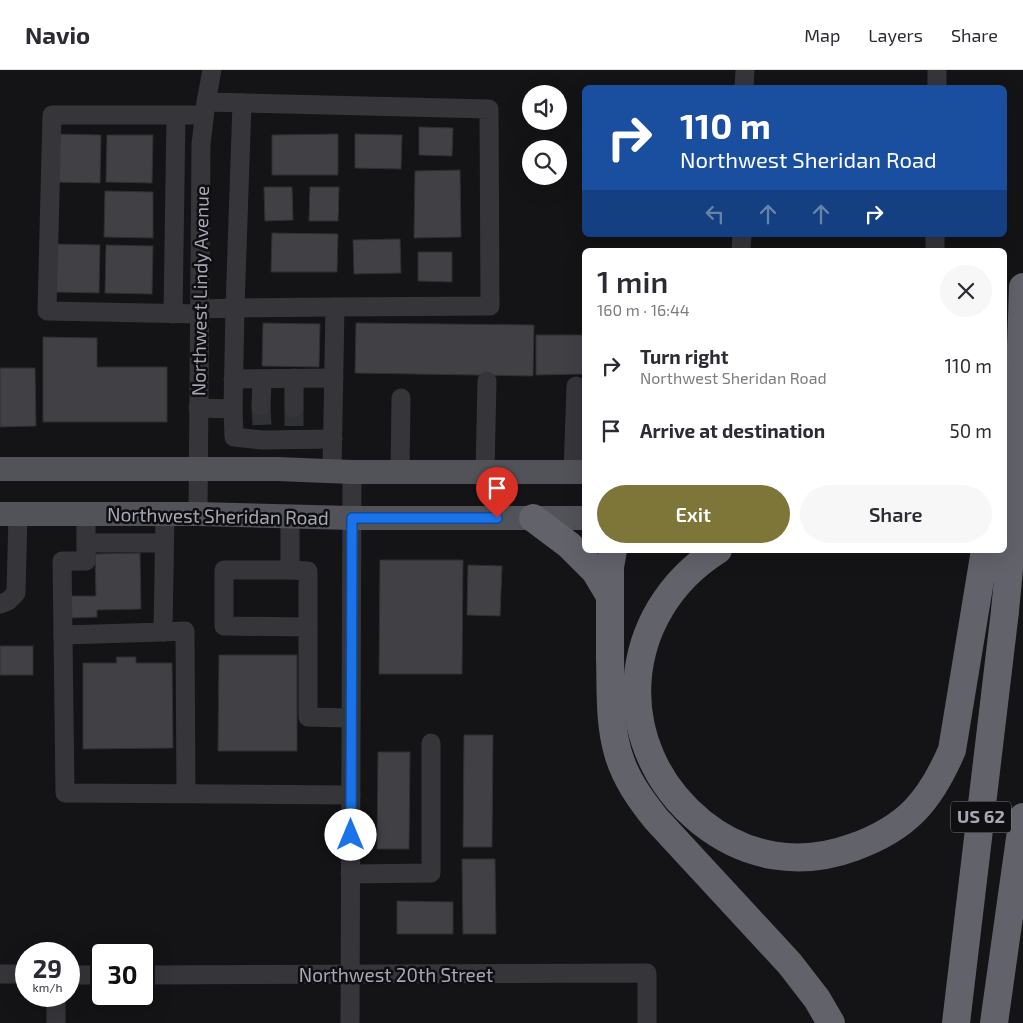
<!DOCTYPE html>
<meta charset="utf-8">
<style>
:root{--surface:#fff;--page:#f7f7f7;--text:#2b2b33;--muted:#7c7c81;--line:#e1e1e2;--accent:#7e7638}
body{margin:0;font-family:"Exo 2",sans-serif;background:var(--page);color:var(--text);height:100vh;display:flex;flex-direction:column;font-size:19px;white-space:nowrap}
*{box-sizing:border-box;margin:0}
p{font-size:16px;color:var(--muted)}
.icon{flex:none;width:28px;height:28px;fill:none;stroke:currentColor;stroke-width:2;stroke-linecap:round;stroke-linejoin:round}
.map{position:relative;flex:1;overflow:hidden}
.drawer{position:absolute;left:582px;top:178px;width:425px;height:305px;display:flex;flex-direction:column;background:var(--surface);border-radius:8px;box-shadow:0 5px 20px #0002}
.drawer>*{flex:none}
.banner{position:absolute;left:582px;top:15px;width:425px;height:152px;border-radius:8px;box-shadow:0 5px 20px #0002;background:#1a4fa0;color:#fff;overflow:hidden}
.controls{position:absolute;left:522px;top:15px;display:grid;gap:10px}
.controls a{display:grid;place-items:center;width:45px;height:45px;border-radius:50%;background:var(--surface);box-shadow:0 5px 20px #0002;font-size:25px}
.speed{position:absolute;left:15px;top:872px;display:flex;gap:10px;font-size:25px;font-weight:700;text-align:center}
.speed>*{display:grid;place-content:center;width:65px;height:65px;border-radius:50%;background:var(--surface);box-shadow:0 5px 20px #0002;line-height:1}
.speed small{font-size:12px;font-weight:400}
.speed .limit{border:2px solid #111;border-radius:8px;background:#fff;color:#111}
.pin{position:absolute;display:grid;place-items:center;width:42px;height:42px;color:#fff;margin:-51px -21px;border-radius:50% 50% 50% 0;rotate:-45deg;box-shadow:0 0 5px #0007}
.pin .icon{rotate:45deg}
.me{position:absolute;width:55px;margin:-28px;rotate:0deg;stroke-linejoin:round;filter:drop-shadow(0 0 4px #0008)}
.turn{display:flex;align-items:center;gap:18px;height:105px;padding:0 15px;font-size:22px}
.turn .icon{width:65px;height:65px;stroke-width:2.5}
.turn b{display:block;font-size:35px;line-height:42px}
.lanes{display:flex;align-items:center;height:48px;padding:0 15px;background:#0003;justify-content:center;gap:25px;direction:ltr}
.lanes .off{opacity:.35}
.round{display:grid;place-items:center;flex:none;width:52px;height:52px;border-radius:26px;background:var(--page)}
.summary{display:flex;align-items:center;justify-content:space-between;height:85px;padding:0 15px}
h1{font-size:30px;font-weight:600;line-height:38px}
.action{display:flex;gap:10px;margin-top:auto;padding:10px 15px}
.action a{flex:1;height:58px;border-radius:30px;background:var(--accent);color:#fff;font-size:20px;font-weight:600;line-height:58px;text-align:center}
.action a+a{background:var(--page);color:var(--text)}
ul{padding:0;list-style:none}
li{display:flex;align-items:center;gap:15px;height:65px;padding:0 15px}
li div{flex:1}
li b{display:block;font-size:19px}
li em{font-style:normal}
header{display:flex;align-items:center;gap:30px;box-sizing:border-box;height:70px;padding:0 25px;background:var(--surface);border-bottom:1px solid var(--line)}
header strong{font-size:24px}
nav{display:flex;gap:28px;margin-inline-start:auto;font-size:18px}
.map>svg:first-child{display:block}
.building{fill:#414145;stroke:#2f2e31}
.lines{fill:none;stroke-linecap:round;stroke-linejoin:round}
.minor-tunnel{stroke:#313236;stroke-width:19;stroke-dasharray:19 9;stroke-linecap:butt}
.minor{stroke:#36353a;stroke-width:19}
.major{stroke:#525259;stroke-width:24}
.highway{stroke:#62626b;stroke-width:28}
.highway-bridge{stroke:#62626b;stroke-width:28}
.route-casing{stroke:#114b97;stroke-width:12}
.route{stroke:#1a73e8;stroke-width:9}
.labels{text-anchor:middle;stroke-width:5;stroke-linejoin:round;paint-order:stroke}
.shield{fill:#0f0f11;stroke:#797a84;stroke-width:1}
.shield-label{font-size:18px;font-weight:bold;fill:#a7a8b5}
.street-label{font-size:19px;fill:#a7a8b5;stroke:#0f0f11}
</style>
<header>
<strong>Navio</strong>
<nav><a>Map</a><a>Layers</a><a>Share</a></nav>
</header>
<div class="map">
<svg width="1023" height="953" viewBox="0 0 1023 953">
<rect width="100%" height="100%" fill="#141416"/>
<g class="building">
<polygon points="419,57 453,58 452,86 419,85"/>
<polygon points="56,64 101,65 100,113 55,112"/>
<polygon points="338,64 338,105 272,105 272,65"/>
<polygon points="355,64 402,65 401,99 355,98"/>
<polygon points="107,65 153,65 152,113 106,112"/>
<polygon points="460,100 461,167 414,168 415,101"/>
<polygon points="264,117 292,117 293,150 265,151"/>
<polygon points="310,117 339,117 338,151 309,151"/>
<polygon points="105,121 153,122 153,168 104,167"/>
<polygon points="272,163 338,164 337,202 271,202"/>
<polygon points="400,169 401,203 354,204 353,170"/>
<polygon points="55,174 100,175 99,223 54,222"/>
<polygon points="106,175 153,176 152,224 105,223"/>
<polygon points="418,182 452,182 452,212 418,211"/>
<polygon points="263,253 320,254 319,297 262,296"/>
<polygon points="356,253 534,255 533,306 355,303"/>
<polygon points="536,265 585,265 585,304 536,305"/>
<polygon points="43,267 97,268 97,297 167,297 167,352 43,352"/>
<polygon points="0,298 35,298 36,356 0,357"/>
<polygon points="140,483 141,539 97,540 97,547 68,548 68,526 96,526 95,484"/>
<polygon points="380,490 463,490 462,604 379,604"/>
<polygon points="468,495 502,496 500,546 467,545"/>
<rect x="0" y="576" width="33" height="29"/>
<polygon points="219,585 297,585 297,681 218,681"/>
<polygon points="116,587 136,587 136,593 172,593 173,678 83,679 83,593 117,593"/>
<polygon points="464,665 493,665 492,777 463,777"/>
<polygon points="378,682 410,682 409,779 377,779"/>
<polygon points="462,789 495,789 496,864 463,864"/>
<polygon points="397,831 453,832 453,864 397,864"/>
</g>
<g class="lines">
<g class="minor-tunnel">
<polyline points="261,336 262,356"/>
<polyline points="294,356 294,338"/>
</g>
<g class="minor">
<polyline points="744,18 745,0"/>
<polyline points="937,18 937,0"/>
<polyline points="206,32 489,39 490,236 335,237 332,401"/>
<polyline points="242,33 235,238 335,237"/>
<polyline points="741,180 742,165"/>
<polyline points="935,180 935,165"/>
<polyline points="200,239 235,238 233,339 234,367 262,370 333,369"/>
<polyline points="173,244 176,45"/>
<polyline points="199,244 47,241 52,45 204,45"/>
<polyline points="294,308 294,338"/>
<polyline points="233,309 334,308"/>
<polyline points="261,336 262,309"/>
<polyline points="198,338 233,339"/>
<polyline points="400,402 401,328"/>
<polyline points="485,402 487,311"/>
<polyline points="573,402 576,316"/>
<polyline points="165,444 163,562 63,565 65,723 351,725"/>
<polyline points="198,444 201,74 206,32 212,0"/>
<polyline points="290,446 290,500 224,500 224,556 308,557 308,647 351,648"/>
<polyline points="86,473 164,473"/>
<polyline points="290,500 308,501 308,557"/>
<polyline points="0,534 8,531 16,523 18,444"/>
<polyline points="163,562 185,561 186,723"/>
<polyline points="63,565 62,491 86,491 86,444"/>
<polyline points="350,804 431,803 431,673"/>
<polyline points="0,904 26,904"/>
<polyline points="69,905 101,905"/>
<polyline points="144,905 647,903 647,953"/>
<polyline points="56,926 56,953"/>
<polyline points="350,953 352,402"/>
</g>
<g class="major">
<polyline points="0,399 277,399 352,402 585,402"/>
<polyline points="0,444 198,444 352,448 585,448"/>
</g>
<g class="highway">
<polyline points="1013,330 1020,308 1023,217"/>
<polyline points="533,448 569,475 595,501 610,526"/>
<path d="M613,480L610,497C610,527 610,558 610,588C611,620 609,652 618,683C625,708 640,729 656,749L790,894L817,929L831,953"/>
<path d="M718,480C618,543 609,677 701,752C746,788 800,797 854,777C907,758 930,731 952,680L985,480"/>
<polyline points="956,953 1005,541"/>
<polyline points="994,953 1023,747"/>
</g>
<polyline class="highway-bridge" points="1005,541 1017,414 1020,308"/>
</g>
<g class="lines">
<defs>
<polyline id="route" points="351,765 352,448 497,448"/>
</defs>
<use href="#route" class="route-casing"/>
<use href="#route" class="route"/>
</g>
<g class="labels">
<rect class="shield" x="951" y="731.5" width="60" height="31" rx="4"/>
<g class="shield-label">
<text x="981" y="753">US 62</text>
</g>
<g class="street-label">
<text transform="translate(200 221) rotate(-89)" y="7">Northwest Lindy Avenue</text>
<text transform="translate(218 446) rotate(1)" y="7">Northwest Sheridan Road</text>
<text x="396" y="912">Northwest 20th Street</text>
</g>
</g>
</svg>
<div class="controls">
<a><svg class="icon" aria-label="sound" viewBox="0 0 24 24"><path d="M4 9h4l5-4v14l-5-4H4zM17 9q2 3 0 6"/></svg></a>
<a><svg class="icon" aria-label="search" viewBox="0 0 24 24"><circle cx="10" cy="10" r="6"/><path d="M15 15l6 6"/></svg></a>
</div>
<div class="speed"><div>29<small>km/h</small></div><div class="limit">30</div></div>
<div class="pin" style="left:497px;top:448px;background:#d93025"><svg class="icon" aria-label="arrive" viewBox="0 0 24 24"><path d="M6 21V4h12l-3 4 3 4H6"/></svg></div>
<svg class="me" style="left:351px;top:765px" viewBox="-20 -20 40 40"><circle r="19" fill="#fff"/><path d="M0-13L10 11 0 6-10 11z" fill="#1a73e8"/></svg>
<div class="banner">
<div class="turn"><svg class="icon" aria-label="right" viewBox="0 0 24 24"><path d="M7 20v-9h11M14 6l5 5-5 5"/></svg><div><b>110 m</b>Northwest Sheridan Road</div></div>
<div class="lanes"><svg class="icon off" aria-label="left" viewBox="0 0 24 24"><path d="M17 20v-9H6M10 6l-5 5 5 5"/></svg><svg class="icon off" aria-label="ahead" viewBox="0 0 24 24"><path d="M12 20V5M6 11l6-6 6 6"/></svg><svg class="icon off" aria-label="ahead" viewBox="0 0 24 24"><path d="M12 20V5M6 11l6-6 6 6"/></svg><svg class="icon" aria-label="right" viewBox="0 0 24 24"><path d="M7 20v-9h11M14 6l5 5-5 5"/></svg></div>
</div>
<section class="drawer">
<div class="summary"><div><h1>1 min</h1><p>160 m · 16:44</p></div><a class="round"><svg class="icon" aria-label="close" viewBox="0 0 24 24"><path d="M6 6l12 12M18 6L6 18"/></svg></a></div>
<ul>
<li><svg class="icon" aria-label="right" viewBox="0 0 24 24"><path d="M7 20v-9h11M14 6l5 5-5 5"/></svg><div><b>Turn right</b><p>Northwest Sheridan Road</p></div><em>110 m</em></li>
<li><svg class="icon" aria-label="arrive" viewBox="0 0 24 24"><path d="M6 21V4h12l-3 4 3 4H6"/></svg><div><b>Arrive at destination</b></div><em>50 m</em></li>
</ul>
<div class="action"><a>Exit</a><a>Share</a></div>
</section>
</div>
